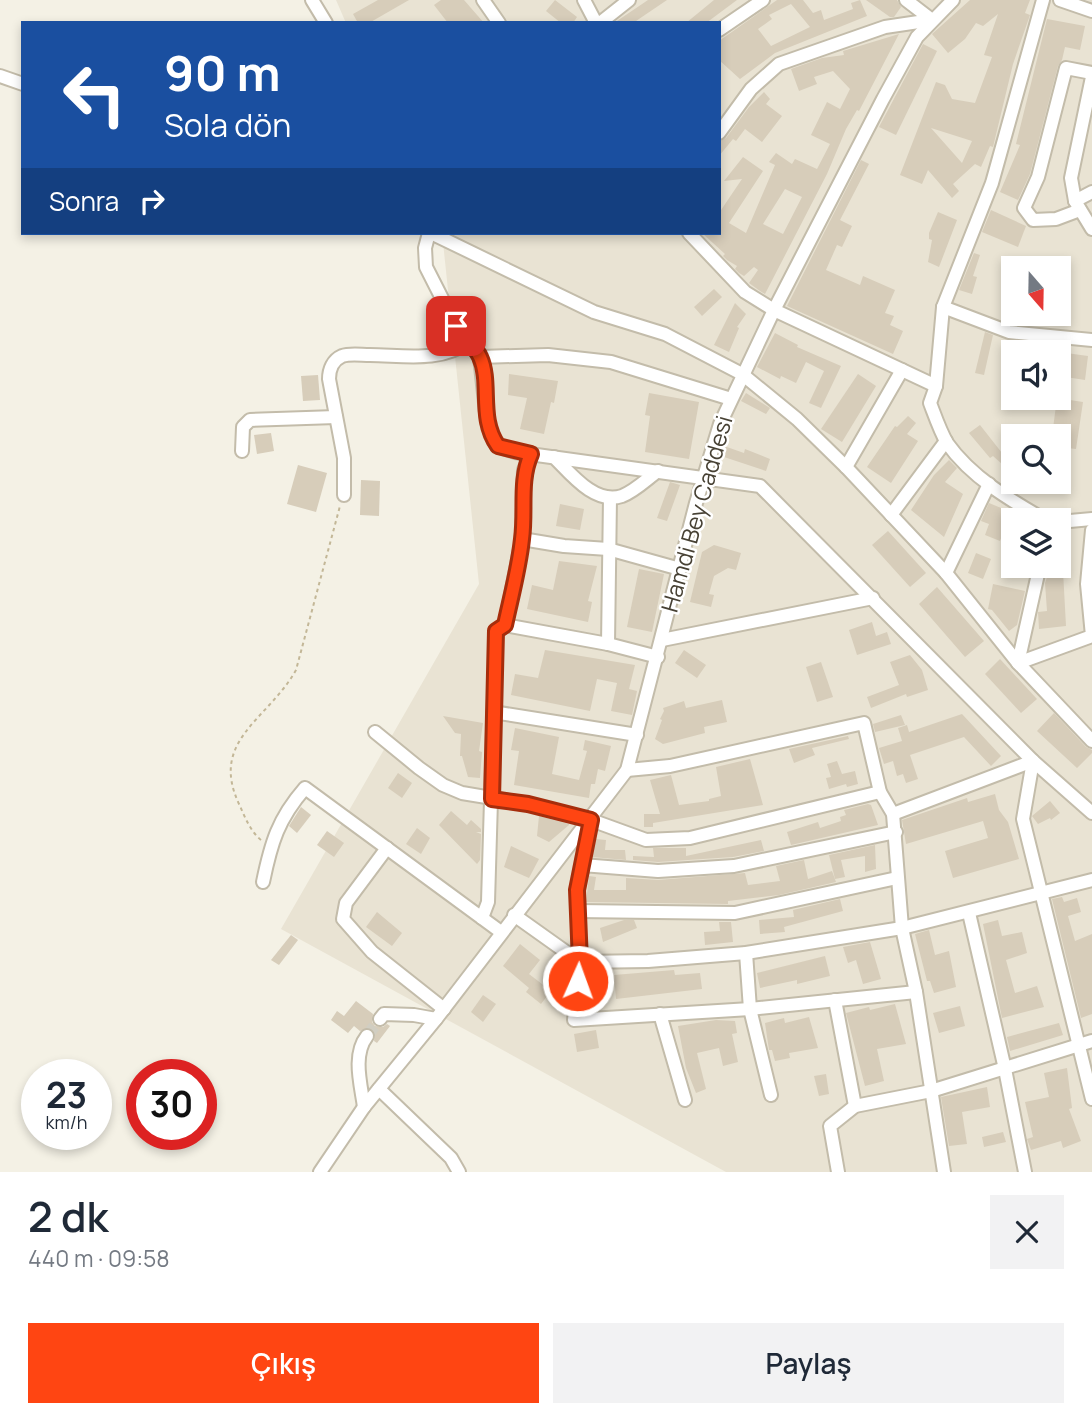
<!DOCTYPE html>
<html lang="tr">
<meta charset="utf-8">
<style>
:root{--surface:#fff;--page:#f2f2f3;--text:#1f2937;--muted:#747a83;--accent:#ff4512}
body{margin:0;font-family:Manrope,sans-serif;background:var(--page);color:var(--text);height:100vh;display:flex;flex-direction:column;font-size:26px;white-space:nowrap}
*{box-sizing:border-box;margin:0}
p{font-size:23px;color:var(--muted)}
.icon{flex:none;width:38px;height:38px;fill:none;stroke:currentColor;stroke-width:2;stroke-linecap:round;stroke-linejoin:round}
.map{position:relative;height:1172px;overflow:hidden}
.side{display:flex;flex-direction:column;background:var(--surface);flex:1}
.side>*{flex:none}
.hud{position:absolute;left:21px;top:21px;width:700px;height:214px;border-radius:0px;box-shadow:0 4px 10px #0003;background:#1a4fa0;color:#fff;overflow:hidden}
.needle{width:46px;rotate:160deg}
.buttons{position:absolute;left:1001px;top:256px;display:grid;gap:14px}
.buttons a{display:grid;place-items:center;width:70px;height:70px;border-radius:0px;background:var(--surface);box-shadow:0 4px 10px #0003;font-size:35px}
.speed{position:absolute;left:21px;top:1059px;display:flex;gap:14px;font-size:35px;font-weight:700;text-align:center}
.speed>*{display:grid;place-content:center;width:91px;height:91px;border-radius:50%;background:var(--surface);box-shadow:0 4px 10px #0003;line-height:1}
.speed small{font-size:18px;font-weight:400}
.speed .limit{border:10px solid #d22;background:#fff;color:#111}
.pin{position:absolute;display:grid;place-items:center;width:60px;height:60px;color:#fff;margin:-30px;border-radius:14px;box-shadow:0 4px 10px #0006}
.me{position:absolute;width:77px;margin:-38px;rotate:2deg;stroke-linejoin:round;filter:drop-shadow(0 0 5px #0008)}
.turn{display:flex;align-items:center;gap:24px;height:147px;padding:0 28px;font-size:32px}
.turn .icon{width:91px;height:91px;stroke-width:2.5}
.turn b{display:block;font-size:49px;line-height:60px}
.then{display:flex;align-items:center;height:66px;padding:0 28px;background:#0003;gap:14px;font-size:26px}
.round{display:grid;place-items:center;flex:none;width:74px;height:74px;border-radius:0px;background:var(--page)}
.head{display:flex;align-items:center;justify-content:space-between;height:119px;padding:0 28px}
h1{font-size:42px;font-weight:600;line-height:52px}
.button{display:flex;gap:14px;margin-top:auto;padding:14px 28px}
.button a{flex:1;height:80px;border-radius:0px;background:var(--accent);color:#fff;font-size:28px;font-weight:600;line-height:80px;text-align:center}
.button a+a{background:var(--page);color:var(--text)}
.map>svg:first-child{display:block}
.residential{fill:#e9e3d3;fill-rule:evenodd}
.building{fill:#d7cdba;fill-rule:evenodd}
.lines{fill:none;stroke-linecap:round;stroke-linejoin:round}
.minor-tunnel{stroke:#d1cec2;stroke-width:12;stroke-dasharray:12 6;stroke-linecap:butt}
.minor-casing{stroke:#c3bcaa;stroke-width:16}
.path{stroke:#c3b797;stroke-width:2;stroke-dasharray:3.5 3.5;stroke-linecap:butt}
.minor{stroke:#fff;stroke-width:12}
.route-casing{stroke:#a62d0c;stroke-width:18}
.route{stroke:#ff4512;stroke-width:12}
.labels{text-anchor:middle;stroke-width:5;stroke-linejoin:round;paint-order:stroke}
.street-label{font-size:23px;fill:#474134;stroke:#fff}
</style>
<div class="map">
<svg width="1092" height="1172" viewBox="0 0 1092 1172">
<rect width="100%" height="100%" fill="#f4f1e5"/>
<path class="residential" d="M336,0H1092V1172H726L281,929L479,584L442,233H719V23H346ZM1013,268H1059V313H1013ZM1013,352H1059V397H1013ZM1013,436H1059V481H1013ZM1013,520H1059V565H1013Z"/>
<g class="building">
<polygon points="378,0 409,0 369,23 358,23 353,14"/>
<polygon points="441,0 464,0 484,23 448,23 434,5"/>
<polygon points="555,0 577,17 573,23 561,23 546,11"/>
<polygon points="648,0 667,0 636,21 638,23 614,23"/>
<polygon points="714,0 737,0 706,23 686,23"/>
<path d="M777,0H803L813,13L821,10L824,20L853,9L851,3L860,0L867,16L775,53L740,79L719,60V41ZM791,4L810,27L771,46L758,29L772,19L769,15Z"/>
<polygon points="866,0 897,0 901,7 894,17 890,17"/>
<path d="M970,0H1030L1025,13L1030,15L1013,64L993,147L990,146L981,167L975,164L953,184L959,191L952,198L928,170L922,184L900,175L936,82L945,85L952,99L975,103L992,57L984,55L998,14L983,26L976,23L965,39L948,53L932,34ZM931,128L972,141L962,163Z"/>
<polygon points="1047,19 1085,26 1080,50 1065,47 1062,60 1058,66 1030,174 1018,200 1000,192 1020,145 1016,144"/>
<path d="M899,34L859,111L857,110L846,129L827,174L765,294L760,291L749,283L758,270L754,267L744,276L739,273L735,269L737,266L727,260L723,256L725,254L702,233H719V213L742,179L724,181L743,157L763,171L729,223L746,233L775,165L769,162L776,153L792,164L795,159L817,169L830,144L811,135L827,102L840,109L850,89L833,71L814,77L817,84L799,91L791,69L822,58L844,55L843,51ZM785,189L802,197L783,234L763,224Z"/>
<polygon points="923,44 937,51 896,135 879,127"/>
<polygon points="764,92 770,99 766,104 782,116 762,142 745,129 736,141 733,139 719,156 719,142 726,138 749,107"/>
<polygon points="861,160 869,164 840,220 852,226 842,247 837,245 826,270 860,285 863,276 895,290 885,313 894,316 890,325 903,331 893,354 787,306"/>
<polygon points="991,210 1026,226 1018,247 982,232"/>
<polygon points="938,212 957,220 939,267 928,262 932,240 929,239 929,233"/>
<polygon points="974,253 980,255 973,276 977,277 972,294 959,290"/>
<polygon points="714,289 722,297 702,316 694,307"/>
<polygon points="735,303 746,314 737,327 739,328 729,352 714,345"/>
<polygon points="985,332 993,335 984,375 975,373"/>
<polygon points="775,333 798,345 797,347 841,366 821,408 809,403 824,371 806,362 796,383 781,376 780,379 757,367"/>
<polygon points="1059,352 1088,356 1085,380 1059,376"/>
<polygon points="509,374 558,381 554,403 551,402 544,434 520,429 527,398 508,395"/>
<polygon points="858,374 876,386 842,442 821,429"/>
<polygon points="318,375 320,400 303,401 301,376"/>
<polygon points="649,393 699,402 689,459 645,452 650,416 645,415"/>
<polygon points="746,393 770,408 766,414 741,401"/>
<polygon points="1057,398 1083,402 1076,449 1059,447 1059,436 1052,436"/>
<polygon points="908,416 916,423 907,434 918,441 891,483 867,467 895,426 897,427"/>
<polygon points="980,425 1013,467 1011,472 993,456 990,458 969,433"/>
<polygon points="271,433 274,451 257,454 254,435"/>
<polygon points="724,446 744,453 745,449 770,459 766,471 721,456"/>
<polygon points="949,460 957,468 945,482 963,494 944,537 911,510 934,475"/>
<polygon points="298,465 327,473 316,512 287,504"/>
<polygon points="361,480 380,481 379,516 360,515"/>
<polygon points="670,482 680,485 667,521 657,518"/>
<polygon points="989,503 1011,512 1000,541 985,535 989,524 981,521"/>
<polygon points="560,504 584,509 580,530 556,526"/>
<polygon points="888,531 926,573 910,587 872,545"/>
<polygon points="714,545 741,553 736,570 728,568 714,576 709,594 714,595 711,607 690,602 702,552"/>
<polygon points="976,553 991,559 983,579 968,573"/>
<polygon points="559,561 597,566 588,601 592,602 588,622 527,609 532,585 553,590"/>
<polygon points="639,569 664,574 652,632 627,627"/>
<polygon points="1049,571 1063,571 1066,626 1039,629 1038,612 1047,611 1045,583"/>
<polygon points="993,584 1025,591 1017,625 1009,631 992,610 988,609"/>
<polygon points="937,587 984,641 965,657 919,604"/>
<polygon points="872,622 876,636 887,632 891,644 857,655 849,630"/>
<polygon points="545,650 635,665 629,689 637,691 632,715 611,711 617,683 597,679 590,711 511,695 515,674 538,678"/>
<polygon points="684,650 706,665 697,678 675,663"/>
<polygon points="910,655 922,670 928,690 907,697 906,694 871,708 867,697 899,685 890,662"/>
<polygon points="1000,659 1037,699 1021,713 985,674"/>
<polygon points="821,662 833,697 817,702 806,667"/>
<polygon points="722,700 727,722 704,727 705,733 663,744 655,739 662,720 660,719 664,711 663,708 684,701 686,708"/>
<polygon points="1054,713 1086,747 1092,750 1092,753 1077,768 1037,731"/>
<polygon points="962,714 1001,756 991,766 964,737 910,755 918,779 906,783 903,774 897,776 893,761 884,764 879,748 902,741 898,728 907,725 909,732"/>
<polygon points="901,715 905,725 875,732 873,724"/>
<polygon points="443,716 483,723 479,751 482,752 480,778 468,777 462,756 460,756 461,734 455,733"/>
<polygon points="515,728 559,737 552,774 579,780 587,751 583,750 585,740 611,746 605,771 598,769 595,784 591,784 589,798 514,785 519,751 511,750"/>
<polygon points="848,736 849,739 812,748 815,755 794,763 789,749"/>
<polygon points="750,759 763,805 653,823 653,827 644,827 644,814 660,814 650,780 671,775 679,805 709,801 709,799 721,796 716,767"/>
<polygon points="837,761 842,774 855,771 858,784 847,787 846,784 829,789 826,778 831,777 827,764"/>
<polygon points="398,773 412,783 402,798 388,788"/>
<polygon points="995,794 999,810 1008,822 1019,859 953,878 945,851 988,838 983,821 906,844 902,820 967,798 968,802"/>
<polygon points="1050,801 1060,813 1051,820 1050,818 1038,824 1032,816"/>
<polygon points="868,804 871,805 878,825 791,845 787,832 818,822 820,828 841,821 840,817 846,815 844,810"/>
<polygon points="301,807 311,815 297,833 289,826"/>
<polygon points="451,811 467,825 471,820 481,829 481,832 476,832 481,834 480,860 477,864 439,825"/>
<polygon points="539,816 569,824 569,825 549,842 537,836"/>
<polygon points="417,828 430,838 421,854 406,844"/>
<polygon points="327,831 344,843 334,857 317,845"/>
<polygon points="596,839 606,840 605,850 625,850 626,860 592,857"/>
<polygon points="761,840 764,851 733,857 658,862 633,860 633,856 654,857 653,848 686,848 686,856"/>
<polygon points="875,845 876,869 865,872 865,856 841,860 845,877 835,879 829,855"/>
<polygon points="511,846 539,859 529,878 504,867"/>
<polygon points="804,860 808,879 832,871 836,882 779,895 728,901 728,904 586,902 589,876 596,877 594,890 626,890 626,878 658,880 745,873 748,885 780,881 776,866"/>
<polygon points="1062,897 1064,902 1077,898 1081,912 1068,916 1075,941 1092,934 1092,1014 1081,1018 1052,899"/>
<polygon points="840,899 843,911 784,927 785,932 760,934 759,920 794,917 793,910"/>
<polygon points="377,912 402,933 392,946 366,927"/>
<polygon points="624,920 634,920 637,928 603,942 600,928"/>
<polygon points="998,920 1002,936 1022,932 1027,953 1006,960 1015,993 1037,986 1044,1007 1002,1018 983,924"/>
<polygon points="719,922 731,922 733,942 705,945 704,932 720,931"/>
<polygon points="929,930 935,955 949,951 956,987 934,993 930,981 927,981 915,934"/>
<polygon points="291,935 298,940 279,965 271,960"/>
<polygon points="870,942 881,979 863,984 856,960 848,963 843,947"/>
<polygon points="520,944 540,960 529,974 551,991 541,1004 526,992 529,988 503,966"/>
<polygon points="825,956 830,976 797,984 797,980 760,988 757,973"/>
<polygon points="674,970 675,975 700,973 702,989 616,999 614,975"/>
<polygon points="587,982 597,982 598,1002 587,1003"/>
<polygon points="483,995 496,1004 483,1022 471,1012"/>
<polygon points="356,1001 373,1014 372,1022 375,1026 383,1027 387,1024 390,1026 377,1043 374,1041 375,1032 371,1028 360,1031 354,1026 348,1033 331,1020 337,1011 344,1016"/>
<polygon points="895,1004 906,1044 877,1049 884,1081 865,1086 846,1013 869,1007 870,1010"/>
<polygon points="960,1006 965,1026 939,1033 933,1013"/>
<polygon points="809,1017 818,1048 789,1053 790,1058 775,1061 772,1050 769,1050 765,1023 784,1018 785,1023"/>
<polygon points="716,1020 735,1021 737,1033 732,1034 738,1062 723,1066 719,1048 697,1053 706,1089 696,1093 686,1068 678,1026"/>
<polygon points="1059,1023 1063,1035 1010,1051 1007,1037"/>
<polygon points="596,1030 599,1048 577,1052 574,1034"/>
<polygon points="1067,1068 1072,1108 1069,1109 1081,1141 1063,1148 1061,1141 1031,1150 1027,1139 1033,1137 1025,1102 1049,1097 1044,1073"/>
<polygon points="826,1074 829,1094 819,1096 814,1076"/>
<polygon points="987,1087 990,1107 962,1112 967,1144 949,1146 941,1097"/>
<polygon points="1003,1132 1006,1142 984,1147 982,1137"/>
</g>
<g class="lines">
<polyline class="minor-tunnel" points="367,1036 380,1019"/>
<defs>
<g id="minor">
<polyline points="312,0 326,23"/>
<polyline points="483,0 499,23"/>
<polyline points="584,0 596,23"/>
<polyline points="906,0 932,20"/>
<path d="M1043,0L992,183L943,307L936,386L930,403C935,416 940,431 947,443C971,477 1010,500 1045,520"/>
<polyline points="1060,0 1092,11"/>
<polyline points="600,23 629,0"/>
<polyline points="719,30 763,0"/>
<polyline points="0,76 23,84"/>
<polyline points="1092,77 1071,178 1075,201 1092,229"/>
<polyline points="719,133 751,89 779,64 885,27 932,20"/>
<polyline points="1075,201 1092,192"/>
<polyline points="1080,210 1056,219 1033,220 1024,208 1038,177 1066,68 1092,73"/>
<polyline points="429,233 425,248 426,267 456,326 480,357 487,422 497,446 515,452 760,486 1033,761 1092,813"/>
<polyline points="431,233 594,312 665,334 742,374 797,419 846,467 946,573 1018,663 1092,741"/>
<polyline points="689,233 745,292 774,310 936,386"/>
<polyline points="943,307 1009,332 1092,340"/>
<polyline points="480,357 548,355 611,362 731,399"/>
<polyline points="242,451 243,427 250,420 336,417"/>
<path d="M554,457C571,474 595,505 622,496C635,491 647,479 658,471"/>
<polyline points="846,467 902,370"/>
<path d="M344,495V458L329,379C329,369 333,360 342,356C350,353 361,355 370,355C401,355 441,363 468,342"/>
<polyline points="891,515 946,441"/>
<polyline points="1059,522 1092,519"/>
<polyline points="522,539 564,546 608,549 680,569"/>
<polyline points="946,573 989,484"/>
<polyline points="505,625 522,539 524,470 531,454"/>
<polyline points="662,640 873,598"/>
<polyline points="608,644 610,498"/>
<polyline points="1018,663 1092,636 1087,584 1092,530"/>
<polyline points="1018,663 1040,565"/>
<polyline points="493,712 637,735"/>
<polyline points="375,732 419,768 443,785 462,793 528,804 591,820 646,840 690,838 880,792"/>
<polyline points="1033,761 1023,819 1092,1099"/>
<polyline points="627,770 670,766 864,723 880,792 893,814 902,928 916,992 944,1172"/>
<polyline points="893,814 1033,761"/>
<polyline points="590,824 577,890 580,962 574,1020 750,1009 916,992"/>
<polyline points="387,848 346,903 343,919 372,952 444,1009"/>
<polyline points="582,865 658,871 734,866 896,832"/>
<path d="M263,882C271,843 278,819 305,788L501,932"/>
<polyline points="577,911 735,913 897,878"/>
<polyline points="969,913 1005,1069 1025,1172"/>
<polyline points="514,915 580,962 648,961 746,953 902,928 1092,880"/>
<polyline points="482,918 488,902 496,631 505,625 608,644 658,657"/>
<polyline points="746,953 750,1009 771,1095"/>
<polyline points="835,1000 855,1106"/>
<polyline points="660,1014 685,1100"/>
<polyline points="380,1019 384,1014 414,1015 436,1019"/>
<polyline points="379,1089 451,1158 459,1172"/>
<path d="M364,1107C361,1085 352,1055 367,1036"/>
<polyline points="320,1172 364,1107 436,1019 627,770 696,503 720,424 774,310 883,99 917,37 953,0"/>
<polyline points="838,1172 830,1126 855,1106 931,1091 1092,1041"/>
</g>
</defs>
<use href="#minor" class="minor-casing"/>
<path class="path" d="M261,840C250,831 245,817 239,804C209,740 268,720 296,670L340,506"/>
<use href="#minor" class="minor"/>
</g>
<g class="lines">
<defs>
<path id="route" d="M456,326C463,336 476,347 480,357C492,383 478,418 498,446L531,454C519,481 526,510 522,539C519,568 511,597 505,625L496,631L492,799L528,804L591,820L577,890L580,962L578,981"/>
</defs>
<use href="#route" class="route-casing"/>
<use href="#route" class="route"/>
</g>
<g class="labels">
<g class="street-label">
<text transform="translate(697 514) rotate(-74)" y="8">Hamdi Bey Caddesi</text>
</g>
</g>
</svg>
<div class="buttons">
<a><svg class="needle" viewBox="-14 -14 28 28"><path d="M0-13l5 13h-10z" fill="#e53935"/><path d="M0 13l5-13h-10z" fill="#747a83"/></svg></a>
<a><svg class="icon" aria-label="sound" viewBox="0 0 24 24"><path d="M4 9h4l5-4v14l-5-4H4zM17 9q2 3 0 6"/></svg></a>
<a><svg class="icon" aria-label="search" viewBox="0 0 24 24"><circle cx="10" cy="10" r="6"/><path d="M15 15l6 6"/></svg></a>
<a><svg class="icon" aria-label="layers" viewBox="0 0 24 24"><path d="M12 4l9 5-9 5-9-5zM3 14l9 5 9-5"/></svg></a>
</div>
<div class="speed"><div>23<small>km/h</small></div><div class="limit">30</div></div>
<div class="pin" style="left:456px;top:326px;background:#d93025"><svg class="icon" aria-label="arrive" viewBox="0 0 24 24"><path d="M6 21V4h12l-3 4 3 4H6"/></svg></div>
<svg class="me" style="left:578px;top:981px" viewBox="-20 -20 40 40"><circle r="17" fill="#ff4512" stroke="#fff" stroke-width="3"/><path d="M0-11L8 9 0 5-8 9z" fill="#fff"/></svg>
<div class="hud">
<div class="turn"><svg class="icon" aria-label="left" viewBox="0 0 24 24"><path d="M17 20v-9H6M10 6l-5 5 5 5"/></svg><div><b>90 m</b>Sola dön</div></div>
<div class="then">Sonra<svg class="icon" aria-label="right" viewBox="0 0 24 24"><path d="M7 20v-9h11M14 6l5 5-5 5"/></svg></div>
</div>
</div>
<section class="side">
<div class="head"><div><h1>2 dk</h1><p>440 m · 09:58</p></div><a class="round"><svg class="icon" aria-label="close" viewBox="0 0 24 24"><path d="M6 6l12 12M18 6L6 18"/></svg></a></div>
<div class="button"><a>Çıkış</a><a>Paylaş</a></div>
</section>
